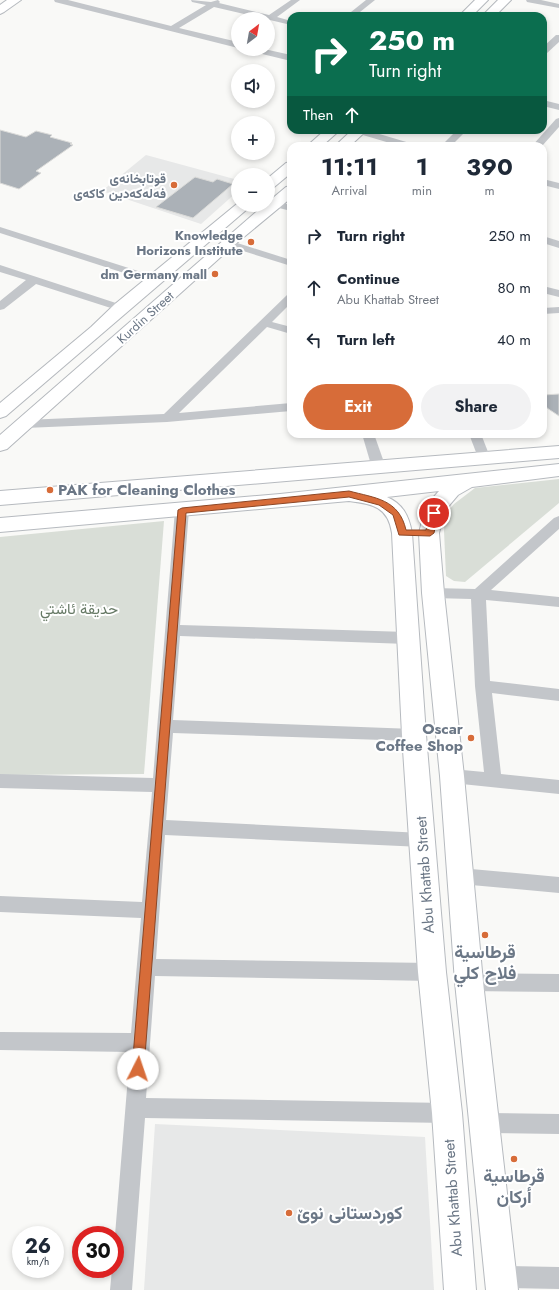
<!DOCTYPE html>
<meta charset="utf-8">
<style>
:root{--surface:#fff;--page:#f2f2f3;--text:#1f2937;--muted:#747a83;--accent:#d76c39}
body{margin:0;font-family:Jost,Vazirmatn,sans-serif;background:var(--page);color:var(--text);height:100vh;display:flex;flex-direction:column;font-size:15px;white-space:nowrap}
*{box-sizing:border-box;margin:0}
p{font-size:13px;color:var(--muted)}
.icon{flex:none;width:22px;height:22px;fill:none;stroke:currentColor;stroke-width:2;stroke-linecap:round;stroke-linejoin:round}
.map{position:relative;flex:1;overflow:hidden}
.details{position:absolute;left:287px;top:142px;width:260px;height:296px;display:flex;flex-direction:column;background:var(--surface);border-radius:12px;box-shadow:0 2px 6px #0003}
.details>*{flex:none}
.hud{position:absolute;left:287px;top:12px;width:260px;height:122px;border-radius:12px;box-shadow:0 2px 6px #0003;background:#0b6e4f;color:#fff;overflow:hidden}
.needle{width:26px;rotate:31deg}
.tools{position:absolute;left:231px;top:12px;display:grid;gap:8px}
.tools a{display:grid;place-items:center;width:44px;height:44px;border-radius:50%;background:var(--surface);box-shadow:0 2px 6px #0003;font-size:20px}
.speed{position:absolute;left:12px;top:1226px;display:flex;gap:8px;font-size:20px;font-weight:700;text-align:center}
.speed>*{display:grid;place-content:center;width:52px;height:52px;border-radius:50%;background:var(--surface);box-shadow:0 2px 6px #0003;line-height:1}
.speed small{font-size:10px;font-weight:400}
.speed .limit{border:6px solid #d22;background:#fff;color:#111}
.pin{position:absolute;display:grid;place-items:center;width:34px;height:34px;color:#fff;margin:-17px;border:2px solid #fff;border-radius:50%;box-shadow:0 1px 4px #0007}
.me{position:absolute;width:44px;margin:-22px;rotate:4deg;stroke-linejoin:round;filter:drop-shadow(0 0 3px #0008)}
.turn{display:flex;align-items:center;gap:14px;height:84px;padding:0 16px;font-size:18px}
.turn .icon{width:52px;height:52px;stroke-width:2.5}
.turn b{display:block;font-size:28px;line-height:34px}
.then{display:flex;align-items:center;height:38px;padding:0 16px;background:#0003;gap:8px;font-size:15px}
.eta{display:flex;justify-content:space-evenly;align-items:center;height:68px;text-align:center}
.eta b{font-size:24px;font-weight:700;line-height:28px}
.button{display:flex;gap:8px;margin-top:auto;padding:8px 16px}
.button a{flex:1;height:46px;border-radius:24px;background:var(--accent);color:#fff;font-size:16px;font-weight:700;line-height:46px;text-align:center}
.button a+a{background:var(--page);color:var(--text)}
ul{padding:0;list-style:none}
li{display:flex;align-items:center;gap:12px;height:52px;padding:0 16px}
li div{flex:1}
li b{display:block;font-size:15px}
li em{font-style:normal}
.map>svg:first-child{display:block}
.built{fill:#e7e8e8}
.green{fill:#d9ded7}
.building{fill:#abb1b7;stroke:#dbdbd9}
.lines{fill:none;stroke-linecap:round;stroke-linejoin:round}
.secondary-casing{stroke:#b6babf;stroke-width:2}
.primary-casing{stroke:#b4b8bd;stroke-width:2}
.street{fill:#c3c6ca;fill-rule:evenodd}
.secondary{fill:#fff;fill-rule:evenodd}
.primary{fill:#fff;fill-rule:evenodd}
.route{fill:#d76c39;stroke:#8c4625}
.poi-dot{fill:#d76c39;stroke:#fff;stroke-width:1.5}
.labels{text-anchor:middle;stroke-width:4;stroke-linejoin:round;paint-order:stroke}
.far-poi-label{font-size:13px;font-weight:bold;fill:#6b7786;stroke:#fff;text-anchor:end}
.far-street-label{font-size:13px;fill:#6b7786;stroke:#fff}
.poi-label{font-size:15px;font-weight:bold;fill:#6b7786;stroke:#fff;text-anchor:start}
.park-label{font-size:15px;fill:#667965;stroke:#fff}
.street-label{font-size:15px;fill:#6b7786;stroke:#fff}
.near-poi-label{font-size:18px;font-weight:bold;fill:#6b7786;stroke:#fff}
</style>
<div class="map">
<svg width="559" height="1290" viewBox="0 0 559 1290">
<rect width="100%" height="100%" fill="#f9f9f7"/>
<g class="built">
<polygon points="146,155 238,180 238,191 201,224 102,191"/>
<polygon points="155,1124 425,1137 434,1290 144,1290"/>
</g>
<g class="green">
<polygon points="559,479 559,503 465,582 454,581 446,576 444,531 445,515 454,504 475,488"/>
<polygon points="164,521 144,774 0,775 0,537"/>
</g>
<g class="building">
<polygon points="0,130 26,137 36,131 52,135 50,137 72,143 70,144 73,145 36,171 41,173 19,189 0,183"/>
<polygon points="195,177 213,182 217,179 233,184 193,218 156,207"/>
<polygon points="559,394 559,416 547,408 543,399 543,395"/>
</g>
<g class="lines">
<defs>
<g id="secondary">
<polygon points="7,0 21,0 4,12 0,14 0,5"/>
<polygon points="559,446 559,458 0,505 0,491"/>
<path d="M559,464V476L472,487L458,495L447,508L444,513L439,533L444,593L464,776L483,982L518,1290H486L455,982L440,776L422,593L419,533L424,513L432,499L439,491L387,497C403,504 409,516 412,533L426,735L446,972L462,1113L476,1290H444L432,1113L418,972L402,735L392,533C388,507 373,504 349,501L0,532V518L280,494Z"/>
</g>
<g id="primary">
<polygon points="475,0 488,0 472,16 459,16"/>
<polygon points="498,0 511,0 495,16 482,16"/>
<polygon points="325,130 340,130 322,146 307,146"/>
<polygon points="352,130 367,130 350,146 335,146"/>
<polygon points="291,162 291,173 273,188 268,189 268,178 286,163"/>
<polygon points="291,186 291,198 233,246 7,449 0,451 0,435 264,205 268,205 268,202 286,187"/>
<polygon points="238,203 238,205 252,205 6,416 0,418 0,403 91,327 115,304"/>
</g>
</defs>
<use href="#secondary" class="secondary-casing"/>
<use href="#primary" class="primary-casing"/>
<g class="street">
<polygon points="54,0 68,0 171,26 206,5 192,2 191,0 211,2 218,0 220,2 219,3 269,15 291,0 300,0 277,17 291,21 291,25 214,7 179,28 238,42 238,48 55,2"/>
<polygon points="366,0 375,0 355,16 346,16"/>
<polygon points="526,0 541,0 559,4 559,8 527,2"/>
<polygon points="556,35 559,35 559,42 546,54 543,55 543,47"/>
<polygon points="249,49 264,49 291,55 291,61 250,51"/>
<polygon points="543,100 559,104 559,110 543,106"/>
<polygon points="559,118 559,127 542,146 532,146 556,119"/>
<polygon points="355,130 366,130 413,144 415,146 400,146 356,133"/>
<polygon points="457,130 467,130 451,146 441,146"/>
<polygon points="543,179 559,183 559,189 543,185"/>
<polygon points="275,201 291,205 291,211 271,206 270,204 271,202"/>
<polygon points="0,227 160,278 161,280 160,282 152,282 0,233"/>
<polygon points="543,236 559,241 559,248 543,243"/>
<polygon points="228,240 291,260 291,266 224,245 223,243 224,241"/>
<polygon points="0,265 125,306 127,308 125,310 117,310 36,284 4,309 0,310 0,301 26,280 0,272"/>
<polygon points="543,286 559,290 559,297 543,293"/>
<polygon points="291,294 291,303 272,322 291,327 291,334 267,327 179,413 291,403 291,411 167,422 25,428 21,427 19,424 21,421 25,420 164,414 287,295"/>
<polygon points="559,307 559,313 543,314 543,308"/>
<polygon points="362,434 374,434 386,468 384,471 379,472 374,471 372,468"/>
<polygon points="469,434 481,434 490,457 489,460 484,461 479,460"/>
<polygon points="182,505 187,507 189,510 180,625 407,632 412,634 414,638 412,642 407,644 180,636 173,720 414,729 420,730 422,735 420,740 414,741 173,733 166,820 422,833 428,835 431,840 428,845 422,847 165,835 156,959 432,963 439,966 441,972 439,978 432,981 155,976 146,1098 447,1103 454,1106 457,1113 454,1120 447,1123 145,1118 132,1290 110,1290 112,1269 115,1269 115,1235 130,1052 0,1050 0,1032 131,1033 141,918 0,912 0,896 142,902 152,792 0,788 0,774 153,778 175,510 177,507"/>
<polygon points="559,516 559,529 491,590 559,597 559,607 486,600 490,681 559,689 559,701 492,693 501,774 559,780 559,794 452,783 446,781 444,776 446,771 452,769 484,772 475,686 471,599 433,598 428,597 426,593 428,589 433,588 475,589 554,518"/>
<polygon points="460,868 559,877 559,893 460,884 454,881 451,876 454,871"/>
<polygon points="469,973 559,974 559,992 469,991 462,988 460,982 462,976"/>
<polygon points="485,1113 559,1114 559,1134 485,1133 478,1130 475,1123 478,1116"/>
<polygon points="501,1266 559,1267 559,1289 501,1288 493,1285 490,1277 493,1269"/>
</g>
<use href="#secondary" class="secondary"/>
<use href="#primary" class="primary"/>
</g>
<path class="route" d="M349,491C375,498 399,499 406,530H426L430,513L431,511H437L438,513L434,533L430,536L399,535L393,515L379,505L349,497L186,513L144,1069L143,1073L138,1075L134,1073L132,1069L178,510L182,508Z"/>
<g class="poi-dot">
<circle cx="174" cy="185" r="4"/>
<circle cx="251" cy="242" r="4"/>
<circle cx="215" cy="274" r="4"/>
<circle cx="50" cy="490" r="4"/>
<circle cx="471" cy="738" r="4"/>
<circle cx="485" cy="935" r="4"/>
<circle cx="514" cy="1159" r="4"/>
<circle cx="289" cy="1213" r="4"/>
</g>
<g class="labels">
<g class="far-poi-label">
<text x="166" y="183">قوتابخانەی<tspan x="166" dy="15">فەلەکەدین کاکەی</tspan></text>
<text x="243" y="240">Knowledge<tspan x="243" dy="15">Horizons Institute</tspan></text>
<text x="207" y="279">dm Germany mall</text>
</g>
<g class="far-street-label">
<text transform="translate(145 317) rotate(-42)" y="5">Kurdin Street</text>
</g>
<g class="poi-label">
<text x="58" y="495">PAK for Cleaning Clothes</text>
<text x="463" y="734" text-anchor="end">Oscar<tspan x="463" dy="17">Coffee Shop</tspan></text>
</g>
<g class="park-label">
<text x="79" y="614">حديقة ئاشتي</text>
</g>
<g class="street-label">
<text transform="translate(425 875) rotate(-94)" y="5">Abu Khattab Street</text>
<text transform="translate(453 1198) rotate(-94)" y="5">Abu Khattab Street</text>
</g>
<g class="near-poi-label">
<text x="485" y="958">قرطاسية<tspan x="485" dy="21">فلاح كلي</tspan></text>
<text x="514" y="1182">قرطاسية<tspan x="514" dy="21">أركان</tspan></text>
<text x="297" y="1219" text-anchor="start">کوردستانی نوێ</text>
</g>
</g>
</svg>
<div class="tools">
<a><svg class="needle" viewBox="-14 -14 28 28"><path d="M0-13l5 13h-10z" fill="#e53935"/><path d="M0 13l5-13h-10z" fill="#747a83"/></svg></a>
<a><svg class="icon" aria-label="sound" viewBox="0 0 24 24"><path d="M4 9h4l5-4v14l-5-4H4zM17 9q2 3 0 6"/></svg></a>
<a>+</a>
<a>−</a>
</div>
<div class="speed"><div>26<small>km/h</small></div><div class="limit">30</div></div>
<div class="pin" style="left:434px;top:513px;background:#d93025"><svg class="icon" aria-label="arrive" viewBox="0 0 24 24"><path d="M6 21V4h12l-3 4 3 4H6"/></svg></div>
<svg class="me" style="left:138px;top:1069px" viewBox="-20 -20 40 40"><circle r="19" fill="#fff"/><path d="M0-13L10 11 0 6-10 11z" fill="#d76c39"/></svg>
<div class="hud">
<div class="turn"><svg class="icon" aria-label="right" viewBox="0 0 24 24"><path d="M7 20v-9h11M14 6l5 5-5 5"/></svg><div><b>250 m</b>Turn right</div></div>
<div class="then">Then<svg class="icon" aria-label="ahead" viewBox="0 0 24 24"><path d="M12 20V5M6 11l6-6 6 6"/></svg></div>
</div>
<section class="details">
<div class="eta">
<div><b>11:11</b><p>Arrival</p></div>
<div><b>1</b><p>min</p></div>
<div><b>390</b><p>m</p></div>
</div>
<ul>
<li><svg class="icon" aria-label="right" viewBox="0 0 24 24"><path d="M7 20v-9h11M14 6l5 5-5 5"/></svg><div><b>Turn right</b></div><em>250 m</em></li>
<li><svg class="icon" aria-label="ahead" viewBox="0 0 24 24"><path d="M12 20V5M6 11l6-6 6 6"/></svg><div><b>Continue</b><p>Abu Khattab Street</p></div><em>80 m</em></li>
<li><svg class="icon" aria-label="left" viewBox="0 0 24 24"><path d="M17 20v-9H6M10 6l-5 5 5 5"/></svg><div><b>Turn left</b></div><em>40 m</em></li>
</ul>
<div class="button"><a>Exit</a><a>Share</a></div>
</section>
</div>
